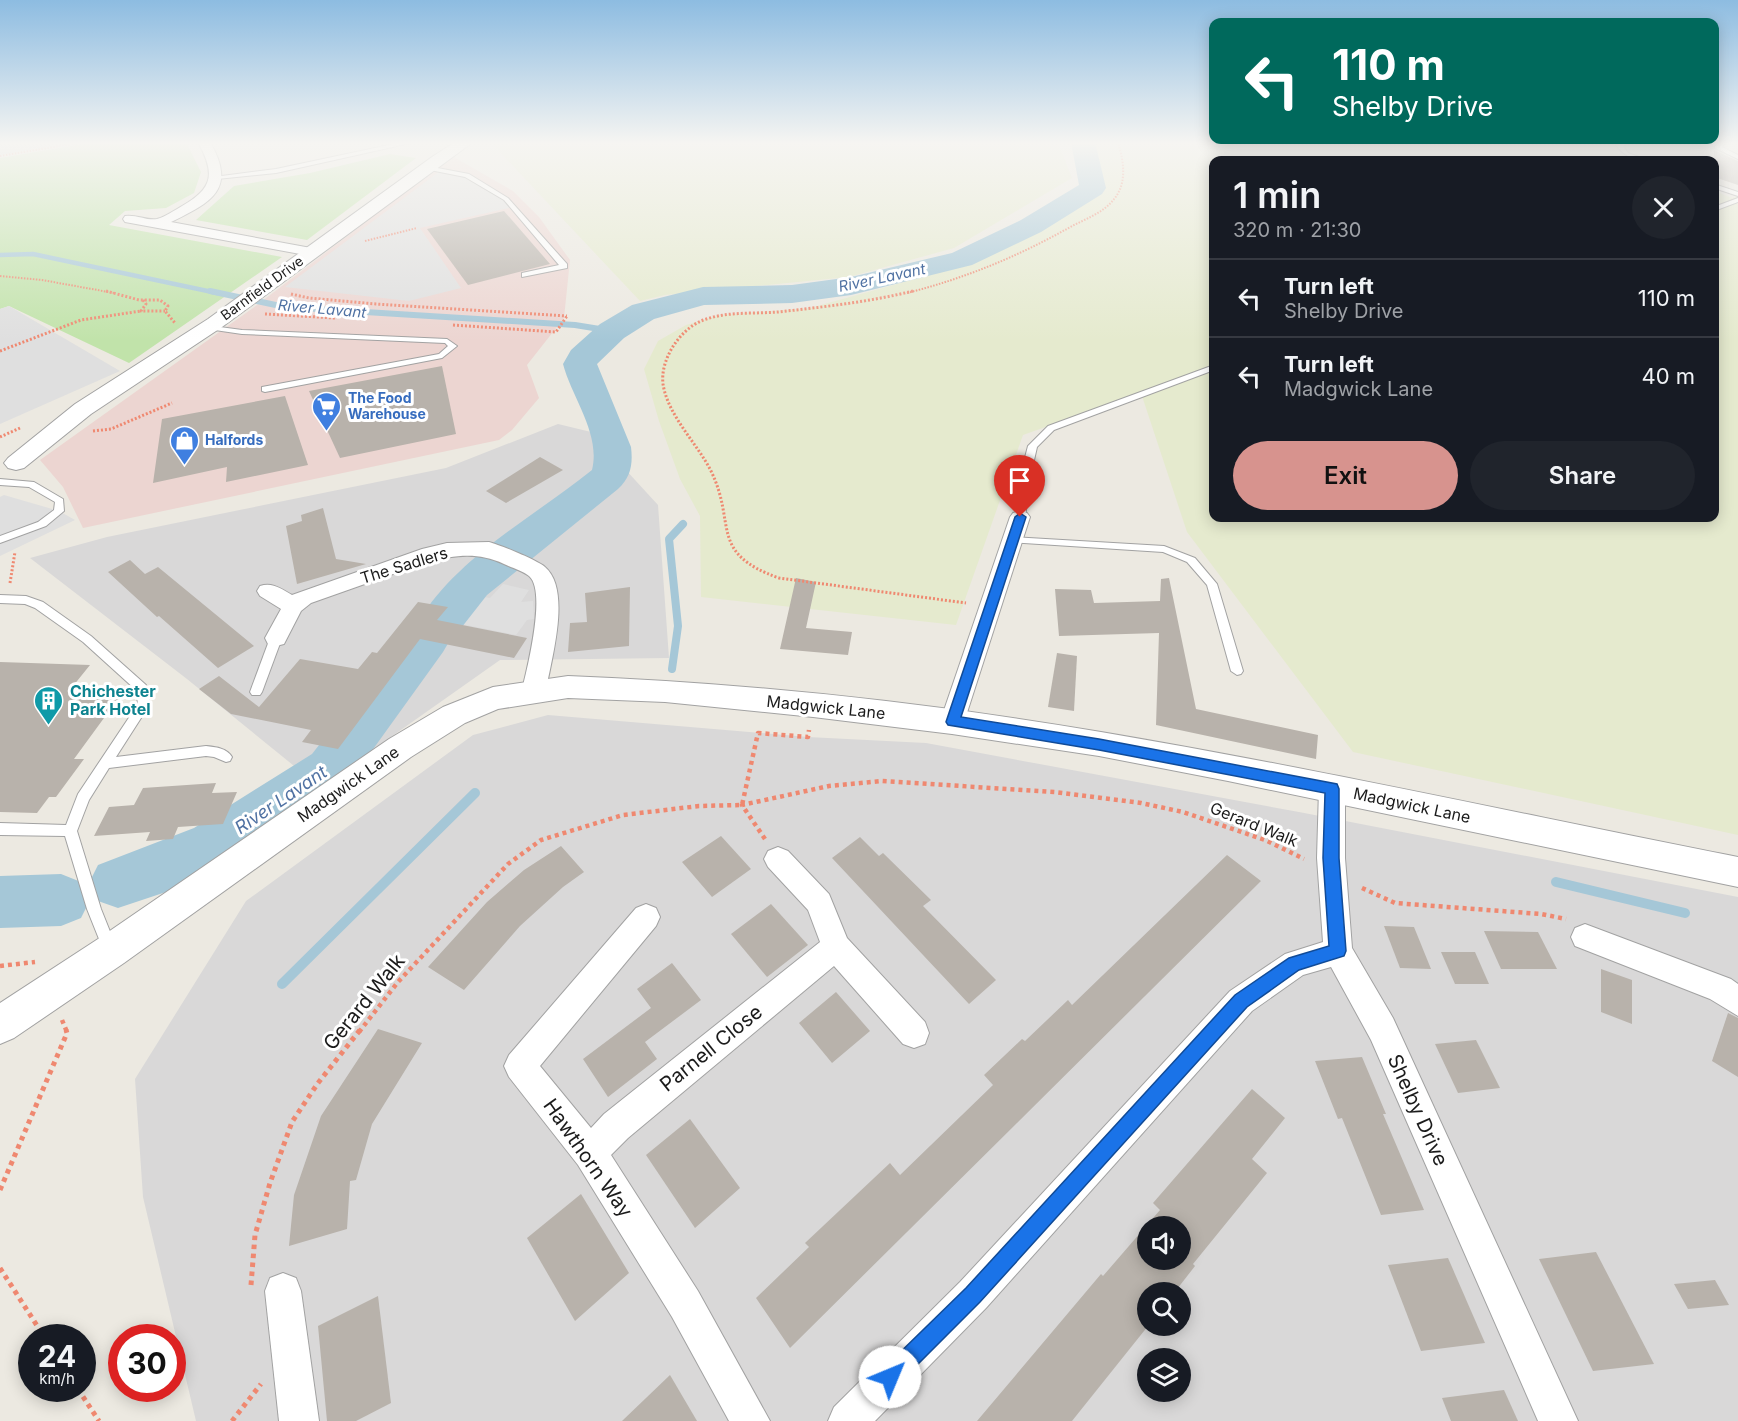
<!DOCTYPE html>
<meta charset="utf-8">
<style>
:root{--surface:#171b24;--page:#20242c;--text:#f1f3f6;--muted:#9ea1a6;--line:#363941;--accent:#d7938e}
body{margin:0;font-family:Inter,sans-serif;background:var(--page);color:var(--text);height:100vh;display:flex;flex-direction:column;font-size:22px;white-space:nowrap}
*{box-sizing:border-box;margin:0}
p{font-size:20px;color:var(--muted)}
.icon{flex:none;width:33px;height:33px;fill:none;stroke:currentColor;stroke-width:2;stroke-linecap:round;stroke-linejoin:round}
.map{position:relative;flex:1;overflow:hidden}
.details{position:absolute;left:1209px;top:156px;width:510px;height:366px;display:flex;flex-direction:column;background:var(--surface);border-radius:12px;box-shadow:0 3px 15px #0003}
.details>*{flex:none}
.guide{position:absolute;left:1209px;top:18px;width:510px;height:126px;border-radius:12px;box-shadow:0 3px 15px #0003;background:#00695c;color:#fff;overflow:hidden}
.controls{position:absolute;left:1137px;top:1216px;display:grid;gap:12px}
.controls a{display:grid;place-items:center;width:54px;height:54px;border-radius:50%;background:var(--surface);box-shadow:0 3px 15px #0003;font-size:30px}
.speed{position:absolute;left:18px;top:1324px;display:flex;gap:12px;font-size:30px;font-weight:700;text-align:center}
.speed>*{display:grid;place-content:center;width:78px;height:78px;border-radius:50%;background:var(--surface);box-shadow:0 3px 15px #0003;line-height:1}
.speed small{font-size:15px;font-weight:400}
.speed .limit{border:9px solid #d22;background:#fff;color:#111}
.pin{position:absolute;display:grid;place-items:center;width:51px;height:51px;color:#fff;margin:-62px -26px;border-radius:50% 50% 50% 0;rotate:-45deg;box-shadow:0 0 6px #0007}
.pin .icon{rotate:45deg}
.me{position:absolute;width:66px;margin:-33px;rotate:45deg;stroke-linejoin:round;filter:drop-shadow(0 0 4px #0008)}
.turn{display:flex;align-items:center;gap:21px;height:126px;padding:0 24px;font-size:27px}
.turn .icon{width:78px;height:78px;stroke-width:2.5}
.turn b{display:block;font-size:42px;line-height:51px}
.round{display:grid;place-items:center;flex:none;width:63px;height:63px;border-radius:32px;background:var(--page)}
.summary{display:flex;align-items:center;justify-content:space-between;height:102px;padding:0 24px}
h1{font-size:36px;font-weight:600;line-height:45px}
.button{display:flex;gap:12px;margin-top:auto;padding:12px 24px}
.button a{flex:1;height:69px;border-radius:36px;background:var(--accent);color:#111;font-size:24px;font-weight:600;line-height:69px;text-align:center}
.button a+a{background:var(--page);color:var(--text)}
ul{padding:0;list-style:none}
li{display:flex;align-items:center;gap:18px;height:78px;padding:0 24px;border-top:2px solid var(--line)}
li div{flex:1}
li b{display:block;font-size:22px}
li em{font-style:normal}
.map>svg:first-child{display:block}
.residential{fill:#d9d8d8;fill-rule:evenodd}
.commercial{fill:#ecd5d1}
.farmland{fill:#e5eace}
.grass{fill:#c1e3aa}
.parking{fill:#dfdfdf}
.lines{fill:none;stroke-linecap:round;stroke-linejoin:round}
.stream-far3{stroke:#a5c7d7;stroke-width:4.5}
.stream-far2{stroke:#a5c7d7;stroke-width:6}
.stream-far1{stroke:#a5c7d7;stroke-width:8}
.stream{stroke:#a5c7d7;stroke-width:10}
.river{fill:#a5c7d7;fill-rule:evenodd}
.building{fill:#b8b2ab;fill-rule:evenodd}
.service-casing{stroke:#a2a2a2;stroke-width:2}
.minor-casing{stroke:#a2a2a2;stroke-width:2}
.tertiary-casing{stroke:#a2a2a2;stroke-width:2}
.path-far3{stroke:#ef8870;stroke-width:2;stroke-dasharray:1.5 1.5;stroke-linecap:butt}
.path-far2{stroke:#ef8870;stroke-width:3;stroke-dasharray:2 2;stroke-linecap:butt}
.path-far1{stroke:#ef8870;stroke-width:4.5;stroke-dasharray:4 4;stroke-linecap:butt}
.path{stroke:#ef8870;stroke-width:5;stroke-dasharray:4.5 4.5;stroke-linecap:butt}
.service{fill:#fff;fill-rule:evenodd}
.minor{fill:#fff;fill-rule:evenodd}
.tertiary{fill:#fff;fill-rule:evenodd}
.route{fill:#1a73e8;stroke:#114b97;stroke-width:1.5}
.labels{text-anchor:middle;stroke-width:6;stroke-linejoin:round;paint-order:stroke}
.far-street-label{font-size:14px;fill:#1b1b1b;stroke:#fff}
.far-shop-label{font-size:14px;font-weight:bold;fill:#366cbe;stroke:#fff;text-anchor:start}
.far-water-label{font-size:15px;font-style:italic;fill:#5072a3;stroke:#fff}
.street-label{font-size:16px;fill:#1b1b1b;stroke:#fff}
.culture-label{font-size:16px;font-weight:bold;fill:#0d838f;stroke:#fff;text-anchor:start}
.water-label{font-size:18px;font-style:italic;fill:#5072a3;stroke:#fff}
.near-street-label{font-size:20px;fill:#1b1b1b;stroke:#fff}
</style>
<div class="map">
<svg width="1738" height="1421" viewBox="0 0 1738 1421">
<rect width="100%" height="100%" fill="#ece9e1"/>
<g class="residential">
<polygon points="0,142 73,142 0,155"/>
<polygon points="558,424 591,432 658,505 669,658 500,660 320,787 187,679 30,558 107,537 446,468"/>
<path d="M548,715L808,737L926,743L1299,812L1738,897V1421H196L143,1197L135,1079L246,901L473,735ZM1148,1227H1180V1260H1148ZM1148,1293H1180V1326H1148ZM1148,1359H1180V1392H1148Z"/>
</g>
<polygon class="commercial" points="452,156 513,191 539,217 570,260 564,318 527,365 539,398 512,430 499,440 83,528 63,487 40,460 253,308"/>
<g class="farmland">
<polygon points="492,142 1058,142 1072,178 954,248 849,277 665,295 640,301 495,147"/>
<polygon points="1091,142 1588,142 1636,160 1214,160 1214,518 1714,518 1715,191 1732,198 1738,195 1738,835 1353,752 1187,532 1141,393 1023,435 956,625 701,597 700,516 680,479 659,421 644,369 658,341 686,325 719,315 810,308 962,266 1103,189"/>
</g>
<g class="grass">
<polygon points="94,142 186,142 201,172 194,193 166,208 125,211 109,225 282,257 129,363 9,306 0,309 0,158"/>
<polygon points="390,154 416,158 307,240 196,220 234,186 310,173"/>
</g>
<g class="parking">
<polygon points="440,171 461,173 489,188 513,207 420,228 461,288 409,301 285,287"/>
<polygon points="9,306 120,371 0,424 0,309"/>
<polygon points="4,495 59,511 75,520 0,556 0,497"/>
<polygon points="503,584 529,590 521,602 533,601 534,619 527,620 516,635 451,622 463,607 479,596 490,598"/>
</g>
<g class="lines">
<polyline class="stream-far3" points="0,255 33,254 217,293"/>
<polyline class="stream-far2" points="210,291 285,307 575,325 612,331"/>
<polyline class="stream-far1" points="672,669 678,626 669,539 683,524"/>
<g class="stream">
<polyline points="1556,882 1685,913"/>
<polyline points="282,984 475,793"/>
</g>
<g class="river">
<path d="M1071,142H1095L1106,188L1102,194L1041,232L972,265L851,295L792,303L704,305L654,319L624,338L597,364L631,447C633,464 631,477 618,489L487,595L458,632L448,635L450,640L443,652L348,784L234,862L166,892L118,908L98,901L89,883L98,865L194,828L312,754L411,628L422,625L419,621C456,558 535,516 592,470C601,434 572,398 563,364L571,350L600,324L632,305L703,287L792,285L851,277L952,253L1021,220L1079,185Z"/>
<polygon points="61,874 81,882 90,900 81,918 61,926 0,928 0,876"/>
</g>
</g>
<g class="building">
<polygon points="1714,150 1738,161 1738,185 1714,177"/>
<polygon points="504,211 550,264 468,285 427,229"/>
<polygon points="442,366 456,434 340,458 309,391"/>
<polygon points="285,396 308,465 226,482 227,467 153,483 162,419"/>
<polygon points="540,457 563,470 506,503 486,491"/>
<polygon points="323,508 336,559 366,564 297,584 286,526 302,521 301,515"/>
<polygon points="130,560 145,574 158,567 254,646 218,668 159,616 157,617 108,572"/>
<polygon points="796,578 816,582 806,628 852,632 848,655 780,649"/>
<polygon points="1169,578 1196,709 1318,735 1316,759 1156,725 1159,633 1059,636 1055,589 1091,590 1094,603 1160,601 1161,579"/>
<polygon points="630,587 629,646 568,652 570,623 587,622 585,593"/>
<polygon points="418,602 448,607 437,620 527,638 514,658 420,639 338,749 302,742 311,730 231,714 199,689 219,676 259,707 300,659 358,669 372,652 377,653"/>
<polygon points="1057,653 1077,656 1074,711 1048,707"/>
<polygon points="0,662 90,665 69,691 123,692 74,759 84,759 56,797 49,797 37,813 0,812"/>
<polygon points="216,783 212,793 237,792 223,824 178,827 173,839 146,841 150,832 94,836 109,807 134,805 143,788"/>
<polygon points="721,836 751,869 712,897 682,862"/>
<polygon points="860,837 879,856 883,853 931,900 923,906 996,980 969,1004 832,858"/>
<polygon points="561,846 584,872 563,887 520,926 464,990 428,967 487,902 524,870"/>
<polygon points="1227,855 1261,881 790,1348 756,1298 809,1247 805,1243 890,1163 900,1175 993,1085 984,1075 1022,1039 1025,1041 1068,1000 1072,1005"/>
<polygon points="771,904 808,945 767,977 731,934"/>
<polygon points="1384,926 1414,927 1431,969 1400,968"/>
<polygon points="1484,931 1538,932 1557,969 1501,969"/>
<polygon points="1441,952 1475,952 1489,984 1455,984"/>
<polygon points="672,963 701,1000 645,1042 657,1059 608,1097 583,1059 651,1008 637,989"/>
<polygon points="1601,969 1632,980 1632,1024 1601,1012"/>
<polygon points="836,992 870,1031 832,1063 799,1023"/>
<polygon points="1728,1013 1738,1018 1738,1077 1712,1061"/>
<polygon points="378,1029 422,1043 372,1124 356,1180 350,1181 347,1229 289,1246 294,1195 321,1116"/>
<polygon points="1476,1040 1500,1088 1458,1093 1435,1044"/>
<polygon points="1362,1057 1386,1114 1383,1114 1424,1210 1381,1215 1342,1118 1338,1119 1315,1061"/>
<path d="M1252,1089L1285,1118L1252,1159L1267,1173L1193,1264L1195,1266L1174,1293H1148V1326L1072,1421H977L1101,1274L1103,1276L1160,1210L1153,1203ZM1148,1227H1180V1260H1148Z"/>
<polygon points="690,1119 740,1188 695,1228 646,1155"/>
<polygon points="581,1194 629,1273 575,1321 527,1238"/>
<polygon points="1596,1252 1654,1364 1593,1371 1539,1259"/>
<polygon points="1448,1258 1485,1343 1421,1351 1388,1265"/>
<polygon points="1715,1280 1729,1305 1688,1309 1674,1284"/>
<polygon points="378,1296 391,1403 356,1421 327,1421 318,1326"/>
<polygon points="670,1375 697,1421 622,1421"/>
<polygon points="1504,1390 1518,1421 1451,1421 1442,1398"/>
</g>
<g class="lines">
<defs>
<g id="service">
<polygon points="403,142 415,142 276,173 217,179 214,177 276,169"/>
<path d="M1622,142H1632L1623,146L1628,153L1647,160C1633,160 1624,156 1616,145Z"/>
<polygon points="1721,142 1726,142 1722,147 1738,155 1738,159 1715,148 1715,146"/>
<polygon points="427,166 469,174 508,198 567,264 567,268 522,277 522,273 559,265 504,200 465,177 425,169"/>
<polygon points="1714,184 1738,192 1738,196 1714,188"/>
<polygon points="1738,198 1738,202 1714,211 1714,207"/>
<polygon points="205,325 242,330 447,339 457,346 442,358 265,392 262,391 262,387 439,354 448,346 445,343 242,334 208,329 205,329"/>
<polygon points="1214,365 1214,370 1054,430 1037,447 1032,469 1025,517 1020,520 1016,519 1015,517 1022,469 1028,446 1048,426"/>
<polygon points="0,479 34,482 63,499 64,511 46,526 0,543 0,536 38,522 54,510 55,502 29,487 0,485"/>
<polygon points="1013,537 1164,546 1195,558 1217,584 1243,671 1241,674 1237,675 1231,671 1207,585 1187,562 1163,552 1009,542 1009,538"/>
<path d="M0,595L26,596L43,602L91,636L146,685L150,704L116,757L206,746C215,747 227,748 232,757L230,761L226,762L214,757L206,756L109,768L89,800L77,831L101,909L117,949L115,954L110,956L105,954L87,909L65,836L0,835V823L66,825L78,794L138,704L136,690L83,642L35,608L25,604L0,603Z"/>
<polygon points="276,634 282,638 262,692 260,695 252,695 250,692 270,638"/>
</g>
<g id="minor">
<path d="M198,142H210C237,189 212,202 171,222L311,248L316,249L318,252L316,255L311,256L125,222L123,219L125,216C136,214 147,221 157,219C165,217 175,210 182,206C214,188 215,173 198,142Z"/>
<polygon points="1020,511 1027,513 1030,517 964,722 961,729 952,731 943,729 940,722 1010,517 1013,513"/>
<path d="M489,542C500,545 537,560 545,567C572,590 551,660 546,690L542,696L534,699L526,696L522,690C527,669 547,591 529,576C523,571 512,568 504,564C478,552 456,555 427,562L311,603L301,611L284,644L276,646L268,644L265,638L281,609L260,596L257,591L260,586C273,582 281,589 292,595L422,549L447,543Z"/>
<polygon points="1332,778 1341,782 1345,789 1345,858 1352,948 1393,1018 1578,1421 1538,1421 1371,1040 1331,967 1303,975 1252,1011 986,1308 875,1421 828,1421 834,1407 960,1282 1230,991 1285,954 1323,942 1317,858 1319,789 1323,782"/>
<polygon points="778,847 788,851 829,894 847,938 925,1022 929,1033 925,1044 914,1048 903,1044 834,966 628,1138 611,1155 698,1291 770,1421 729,1421 672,1317 578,1165 509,1077 504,1066 509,1055 636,908 646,904 656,908 660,917 656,926 540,1066 591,1128 604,1114 820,942 808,910 768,867 764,859 768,851"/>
<polygon points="1585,924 1731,979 1738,984 1738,1016 1710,999 1575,946 1571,937 1575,928"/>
<polygon points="283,1273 296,1278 301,1291 319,1421 279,1421 265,1291 270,1278"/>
</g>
<g id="tertiary">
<polygon points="455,142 473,142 222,327 91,414 24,468 16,470 8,468 4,463 8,458 75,404 208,319 432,157"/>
<path d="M568,676C746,683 925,702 1101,732C1314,768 1526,815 1738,857V887L1228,781L1099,756L952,734L813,717L665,702L568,698L498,709L465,723L411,757L124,963L14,1038L0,1044V1003L98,939L389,739L443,707L493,687Z"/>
</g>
</defs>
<use href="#service" class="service-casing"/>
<use href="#minor" class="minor-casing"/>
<use href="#tertiary" class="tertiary-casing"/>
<g class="path-far3">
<polyline points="0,156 83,142"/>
<polyline points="365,241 417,228"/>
<polyline points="0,276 42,280 114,293"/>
<path d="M907,293C966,278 1019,256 1072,226C1088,218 1107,211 1117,195C1127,179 1123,159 1118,142"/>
</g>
<g class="path-far2">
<polyline points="106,291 139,300 160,300 168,306 165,311 175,323"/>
<path d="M913,291C869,302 823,307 778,312C753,314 725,311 701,321C680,330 660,359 663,384C668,416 697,443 711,471C737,524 708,553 779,578L966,603"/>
<polyline points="291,294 309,298 376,304 567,316"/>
<polyline points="143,300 146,304 141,311 165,311"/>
<polyline points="265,314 335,318"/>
<polyline points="453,325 556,332 567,316"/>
<polyline points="0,351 81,320 141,311"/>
<polyline points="93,431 111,429 172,403"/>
<polyline points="0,437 20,428"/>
<polyline points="10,583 15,552"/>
</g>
<g class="path-far1">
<polyline points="765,839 742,805 829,786 882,781 1055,792 1141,803 1183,812 1265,840 1304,859"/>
<polyline points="1362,888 1395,903 1541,914 1566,919"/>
<polyline points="0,966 35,962"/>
<polyline points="62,1020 67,1032"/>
<polyline points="359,1032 398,982 508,864 541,840 623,815 699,806 742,805 758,733 808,737 809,730"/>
</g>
<g class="path">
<polyline points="0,1190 67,1033 66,1030"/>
<polyline points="0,1268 45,1338"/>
<polyline points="251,1285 255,1235 270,1183 292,1122 318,1083 360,1030"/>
<polyline points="78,1389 99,1421"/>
<polyline points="232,1421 261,1384"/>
</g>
<use href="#service" class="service"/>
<use href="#minor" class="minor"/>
<use href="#tertiary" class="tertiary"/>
</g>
<linearGradient id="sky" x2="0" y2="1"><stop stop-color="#8dbce1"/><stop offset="0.42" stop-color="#f6f5f2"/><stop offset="1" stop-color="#f6f5f2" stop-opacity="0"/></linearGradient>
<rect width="1738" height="341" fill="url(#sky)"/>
<polygon class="route" points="1020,513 1026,517 961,717 1099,739 1337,784 1339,789 1339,858 1346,951 1344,956 1299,970 1247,1007 980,1302 897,1385 890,1388 882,1385 879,1377 882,1370 966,1288 1235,995 1289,958 1329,946 1323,858 1325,793 1099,750 948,725 946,722 1015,517"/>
<defs>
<symbol id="supermarket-pin" viewBox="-11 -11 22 30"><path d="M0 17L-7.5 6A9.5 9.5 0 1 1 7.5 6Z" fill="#3f7fe0" stroke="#fff"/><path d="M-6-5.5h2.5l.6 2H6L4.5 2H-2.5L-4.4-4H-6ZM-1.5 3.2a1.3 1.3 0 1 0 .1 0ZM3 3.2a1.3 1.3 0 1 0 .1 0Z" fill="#fff"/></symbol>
<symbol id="shop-pin" viewBox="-11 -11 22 30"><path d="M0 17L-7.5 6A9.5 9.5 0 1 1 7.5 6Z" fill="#3f7fe0" stroke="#fff"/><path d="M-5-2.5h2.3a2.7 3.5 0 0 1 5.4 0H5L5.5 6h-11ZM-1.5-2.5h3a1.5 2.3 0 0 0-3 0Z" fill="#fff"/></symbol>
<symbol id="building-pin" viewBox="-11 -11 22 30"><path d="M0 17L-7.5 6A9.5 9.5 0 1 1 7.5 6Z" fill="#0f9aa8" stroke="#fff"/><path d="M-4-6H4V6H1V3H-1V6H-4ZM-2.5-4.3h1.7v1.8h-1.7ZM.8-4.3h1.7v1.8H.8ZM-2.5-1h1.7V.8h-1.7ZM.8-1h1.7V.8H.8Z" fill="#fff"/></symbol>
</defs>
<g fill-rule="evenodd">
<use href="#supermarket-pin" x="310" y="390" width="33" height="45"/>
<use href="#shop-pin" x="168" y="424" width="33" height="45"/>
<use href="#building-pin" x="32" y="684" width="33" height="45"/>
</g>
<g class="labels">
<g class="far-street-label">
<text transform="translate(262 288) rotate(-36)" y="5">Barnfield Drive</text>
</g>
<g class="far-shop-label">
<text x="348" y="403">The Food<tspan x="348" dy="16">Warehouse</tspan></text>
<text x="205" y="445">Halfords</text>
</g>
<g class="far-water-label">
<text transform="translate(882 278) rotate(-12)" y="5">River Lavant</text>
<text transform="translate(322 309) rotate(5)" y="5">River Lavant</text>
</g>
<g class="street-label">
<text transform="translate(404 565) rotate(-17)" y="6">The Sadlers</text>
<text transform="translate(826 707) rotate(6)" y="6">Madgwick Lane</text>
<text transform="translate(348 784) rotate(-35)" y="6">Madgwick Lane</text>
<text transform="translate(1412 805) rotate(12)" y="6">Madgwick Lane</text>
<text transform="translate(1254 824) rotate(22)" y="6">Gerard Walk</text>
</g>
<g class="culture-label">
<text x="70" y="697">Chichester<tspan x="70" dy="18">Park Hotel</tspan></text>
</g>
<g class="water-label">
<text transform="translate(281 800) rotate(-34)" y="6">River Lavant</text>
</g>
<g class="near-street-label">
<text transform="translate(364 1002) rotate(-51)" y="7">Gerard Walk</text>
<text transform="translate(711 1048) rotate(-39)" y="7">Parnell Close</text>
<text transform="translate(1418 1110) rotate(66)" y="7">Shelby Drive</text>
<text transform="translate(588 1158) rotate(55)" y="7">Hawthorn Way</text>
</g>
</g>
</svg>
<div class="controls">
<a><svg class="icon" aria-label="sound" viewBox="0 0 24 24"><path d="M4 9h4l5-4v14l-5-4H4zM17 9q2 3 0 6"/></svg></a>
<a><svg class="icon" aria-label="search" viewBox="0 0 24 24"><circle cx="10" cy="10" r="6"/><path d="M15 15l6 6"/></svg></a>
<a><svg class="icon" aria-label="layers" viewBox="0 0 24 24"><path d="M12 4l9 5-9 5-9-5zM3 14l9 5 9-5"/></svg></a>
</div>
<div class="speed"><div>24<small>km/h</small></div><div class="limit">30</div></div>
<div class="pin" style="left:1020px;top:517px;background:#d93025"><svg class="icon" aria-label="arrive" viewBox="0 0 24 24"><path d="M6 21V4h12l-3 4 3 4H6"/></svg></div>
<svg class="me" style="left:890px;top:1377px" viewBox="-20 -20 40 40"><circle r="19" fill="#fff"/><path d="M0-13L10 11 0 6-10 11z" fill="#1a73e8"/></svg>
<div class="guide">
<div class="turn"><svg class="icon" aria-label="left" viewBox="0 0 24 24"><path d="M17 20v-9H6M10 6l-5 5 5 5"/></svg><div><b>110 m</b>Shelby Drive</div></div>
</div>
<section class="details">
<div class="summary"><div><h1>1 min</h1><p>320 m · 21:30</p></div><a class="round"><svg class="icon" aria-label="close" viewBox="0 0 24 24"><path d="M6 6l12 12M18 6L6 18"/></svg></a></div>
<ul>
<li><svg class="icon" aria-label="left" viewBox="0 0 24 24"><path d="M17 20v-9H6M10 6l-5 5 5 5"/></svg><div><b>Turn left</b><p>Shelby Drive</p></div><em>110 m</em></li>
<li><svg class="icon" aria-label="left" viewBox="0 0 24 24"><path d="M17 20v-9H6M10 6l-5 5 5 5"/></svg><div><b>Turn left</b><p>Madgwick Lane</p></div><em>40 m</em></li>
</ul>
<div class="button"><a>Exit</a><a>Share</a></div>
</section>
</div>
